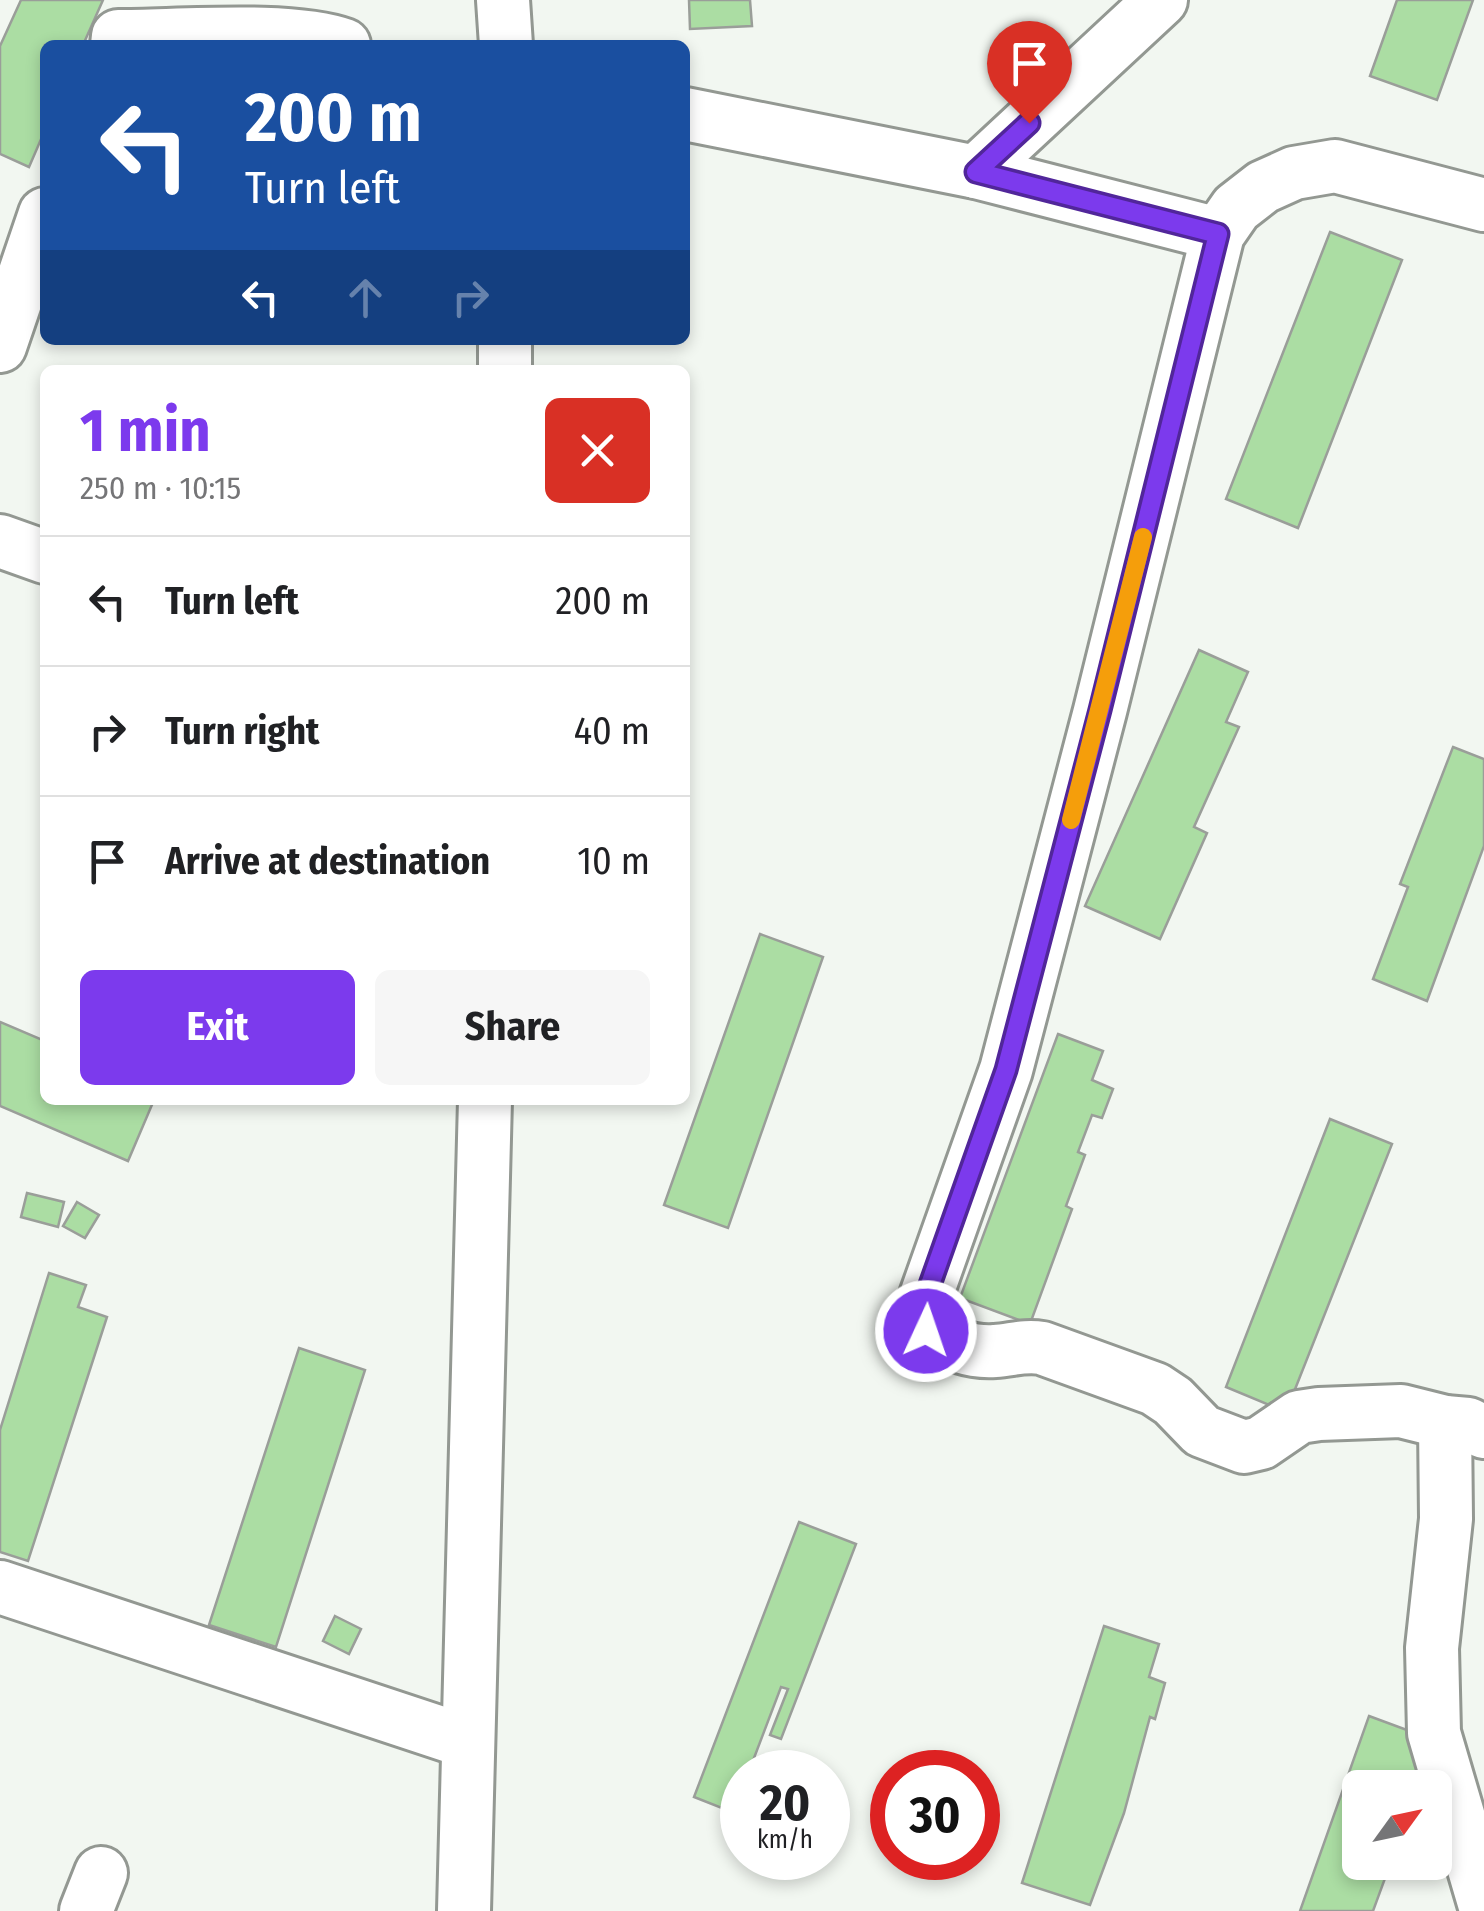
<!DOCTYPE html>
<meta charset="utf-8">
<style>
:root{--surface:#fff;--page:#f6f6f6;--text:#202124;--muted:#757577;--line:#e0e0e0;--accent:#7c3aed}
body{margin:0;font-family:"Fira Sans Condensed",sans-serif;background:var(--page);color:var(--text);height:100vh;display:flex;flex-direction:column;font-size:38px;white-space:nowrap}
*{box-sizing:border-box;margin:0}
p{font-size:32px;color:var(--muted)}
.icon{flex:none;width:55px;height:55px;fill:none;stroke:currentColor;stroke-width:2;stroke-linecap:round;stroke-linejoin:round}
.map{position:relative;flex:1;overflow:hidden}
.sheet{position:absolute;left:40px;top:365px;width:650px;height:740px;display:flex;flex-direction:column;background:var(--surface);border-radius:15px;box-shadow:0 5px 15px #0003}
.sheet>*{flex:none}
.hud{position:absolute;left:40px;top:40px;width:650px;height:305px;border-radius:15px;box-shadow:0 5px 15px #0003;background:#1a4fa0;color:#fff;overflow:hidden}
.needle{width:65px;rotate:57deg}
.controls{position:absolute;left:1342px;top:1770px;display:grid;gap:20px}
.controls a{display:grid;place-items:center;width:110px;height:110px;border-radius:15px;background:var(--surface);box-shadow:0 5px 15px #0003;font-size:50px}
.speed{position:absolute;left:720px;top:1750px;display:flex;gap:20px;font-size:50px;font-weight:700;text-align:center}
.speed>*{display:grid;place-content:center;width:130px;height:130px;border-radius:50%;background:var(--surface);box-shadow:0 5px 15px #0003;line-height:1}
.speed small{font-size:25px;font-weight:400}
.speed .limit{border:15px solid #d22;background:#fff;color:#111}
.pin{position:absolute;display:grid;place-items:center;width:85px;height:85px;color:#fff;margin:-102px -42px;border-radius:50% 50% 50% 0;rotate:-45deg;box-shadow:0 0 10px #0007}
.pin .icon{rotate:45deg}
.me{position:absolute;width:110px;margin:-55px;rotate:3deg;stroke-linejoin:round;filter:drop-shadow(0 0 8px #0008)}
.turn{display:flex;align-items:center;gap:35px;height:210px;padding:0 40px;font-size:45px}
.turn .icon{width:130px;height:130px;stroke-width:2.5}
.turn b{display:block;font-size:70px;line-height:85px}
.lanes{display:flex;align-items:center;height:95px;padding:0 40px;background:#0003;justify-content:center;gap:50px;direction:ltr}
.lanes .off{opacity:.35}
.round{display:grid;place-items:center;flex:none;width:105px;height:105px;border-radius:15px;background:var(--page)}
.headline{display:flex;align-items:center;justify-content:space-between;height:170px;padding:0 40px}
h1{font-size:60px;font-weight:700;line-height:75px;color:var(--accent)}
.primary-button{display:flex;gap:20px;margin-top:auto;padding:20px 40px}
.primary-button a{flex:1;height:115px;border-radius:15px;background:var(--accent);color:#fff;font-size:40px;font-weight:700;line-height:115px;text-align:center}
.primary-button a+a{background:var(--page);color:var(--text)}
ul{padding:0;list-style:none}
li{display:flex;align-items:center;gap:30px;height:130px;padding:0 40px;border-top:2px solid var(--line)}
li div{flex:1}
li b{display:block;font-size:38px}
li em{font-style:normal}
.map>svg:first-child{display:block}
.building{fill:#abdda3;stroke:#9a9e99;stroke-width:2.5}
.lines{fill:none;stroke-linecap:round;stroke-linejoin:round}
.minor-casing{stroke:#939892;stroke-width:58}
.minor{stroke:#fff;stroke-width:52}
.route-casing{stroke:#51269a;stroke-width:25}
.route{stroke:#7c3aed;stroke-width:18}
.slow{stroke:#f59e0b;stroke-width:18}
</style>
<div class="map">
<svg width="1484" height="1911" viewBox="0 0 1484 1911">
<rect width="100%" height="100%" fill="#f2f7f1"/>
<g class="building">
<polygon points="21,0 103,0 83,45 45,45 45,130 29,167 0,154 0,46"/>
<polygon points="689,0 750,0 752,26 690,29"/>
<polygon points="1397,0 1473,0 1437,100 1370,76"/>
<polygon points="1330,232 1402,260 1298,528 1226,499"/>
<polygon points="1199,650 1248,672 1226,722 1239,727 1194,827 1207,833 1160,939 1085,906"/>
<polygon points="1453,747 1484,759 1484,846 1427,1001 1373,979 1408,887 1400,884"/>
<polygon points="760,934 823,957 728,1228 664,1205"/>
<polygon points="0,1022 45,1041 45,1100 154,1100 128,1161 0,1106"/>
<polygon points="1058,1034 1103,1051 1092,1080 1113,1089 1102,1118 1092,1115 1078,1152 1085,1155 1066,1206 1072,1209 1030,1324 960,1298"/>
<polygon points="1330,1119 1392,1144 1286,1412 1226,1387"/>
<polygon points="27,1193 64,1202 58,1227 21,1217"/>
<polygon points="77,1202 99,1215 85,1238 63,1226"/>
<polygon points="49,1273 86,1285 78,1307 107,1317 28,1561 0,1552 0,1430"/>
<polygon points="299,1348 365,1370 276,1647 209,1625"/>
<polygon points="799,1522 856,1544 781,1739 770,1735 788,1689 781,1687 754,1758 783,1769 782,1772 742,1772 742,1816 694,1797"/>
<polygon points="335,1616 361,1629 349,1654 323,1641"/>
<polygon points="1104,1626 1159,1644 1149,1677 1165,1683 1155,1719 1150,1717 1124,1813 1090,1905 1022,1883"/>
<polygon points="1369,1716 1434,1740 1417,1788 1360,1788 1360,1862 1391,1862 1373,1911 1300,1911"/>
</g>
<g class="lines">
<defs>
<g id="minor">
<polyline points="503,0 506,45"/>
<path d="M117,45L118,36C177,36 292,26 344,45"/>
<polyline points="685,114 976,172 1218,234"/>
<polyline points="976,172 1161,0"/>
<path d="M1484,205L1335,166L1294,173L1263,187L1236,208L1218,234L1100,711L1006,1070L921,1310L926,1331C945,1343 972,1353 995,1351C1012,1350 1024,1345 1042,1348L1155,1389L1173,1401L1202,1431L1244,1447L1261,1443L1299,1417L1319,1414L1401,1411L1445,1422L1468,1424L1484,1432"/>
<polyline points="0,346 45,214"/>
<polyline points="505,370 505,340"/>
<polyline points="0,541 45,557"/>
<polyline points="1445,1422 1446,1519 1432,1648 1434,1733 1484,1903"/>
<polyline points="0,1587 468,1742"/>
<polyline points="86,1911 101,1873"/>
<polyline points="464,1911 485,1100"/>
</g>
</defs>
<use href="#minor" class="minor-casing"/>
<use href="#minor" class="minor"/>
</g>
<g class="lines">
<defs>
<polyline id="route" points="926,1331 921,1310 1006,1070 1100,710 1218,234 976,172 1029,123"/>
</defs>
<use href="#route" class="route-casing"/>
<use href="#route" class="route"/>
<polyline class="slow" points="1071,820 1143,537"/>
</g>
</svg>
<div class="controls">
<a><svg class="needle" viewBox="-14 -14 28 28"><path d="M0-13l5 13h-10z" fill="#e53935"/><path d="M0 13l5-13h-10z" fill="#757577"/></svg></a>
</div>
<div class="speed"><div>20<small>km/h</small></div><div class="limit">30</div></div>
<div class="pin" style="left:1029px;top:123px;background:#d93025"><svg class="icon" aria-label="arrive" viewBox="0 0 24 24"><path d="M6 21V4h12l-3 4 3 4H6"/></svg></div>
<svg class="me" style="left:926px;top:1331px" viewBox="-20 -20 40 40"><circle r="17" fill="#7c3aed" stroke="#fff" stroke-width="3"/><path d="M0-11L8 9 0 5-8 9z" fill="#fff"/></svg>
<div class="hud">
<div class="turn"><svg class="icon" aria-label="left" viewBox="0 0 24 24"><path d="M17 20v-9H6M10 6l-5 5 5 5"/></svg><div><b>200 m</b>Turn left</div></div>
<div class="lanes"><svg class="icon" aria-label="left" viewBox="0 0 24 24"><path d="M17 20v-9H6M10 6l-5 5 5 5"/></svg><svg class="icon off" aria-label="ahead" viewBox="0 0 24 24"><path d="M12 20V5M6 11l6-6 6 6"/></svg><svg class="icon off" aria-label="right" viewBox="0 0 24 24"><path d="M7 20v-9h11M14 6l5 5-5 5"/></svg></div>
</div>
<section class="sheet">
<div class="headline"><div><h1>1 min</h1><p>250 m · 10:15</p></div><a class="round" style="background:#d93025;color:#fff"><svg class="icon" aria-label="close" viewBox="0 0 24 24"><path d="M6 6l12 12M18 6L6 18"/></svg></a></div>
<ul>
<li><svg class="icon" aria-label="left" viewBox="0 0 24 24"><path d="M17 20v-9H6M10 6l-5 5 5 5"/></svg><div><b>Turn left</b></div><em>200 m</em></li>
<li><svg class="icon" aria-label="right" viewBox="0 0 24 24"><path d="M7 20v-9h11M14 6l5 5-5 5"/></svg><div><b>Turn right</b></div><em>40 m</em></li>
<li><svg class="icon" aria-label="arrive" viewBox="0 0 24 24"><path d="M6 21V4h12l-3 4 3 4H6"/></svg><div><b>Arrive at destination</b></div><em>10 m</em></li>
</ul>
<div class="primary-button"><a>Exit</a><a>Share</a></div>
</section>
</div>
